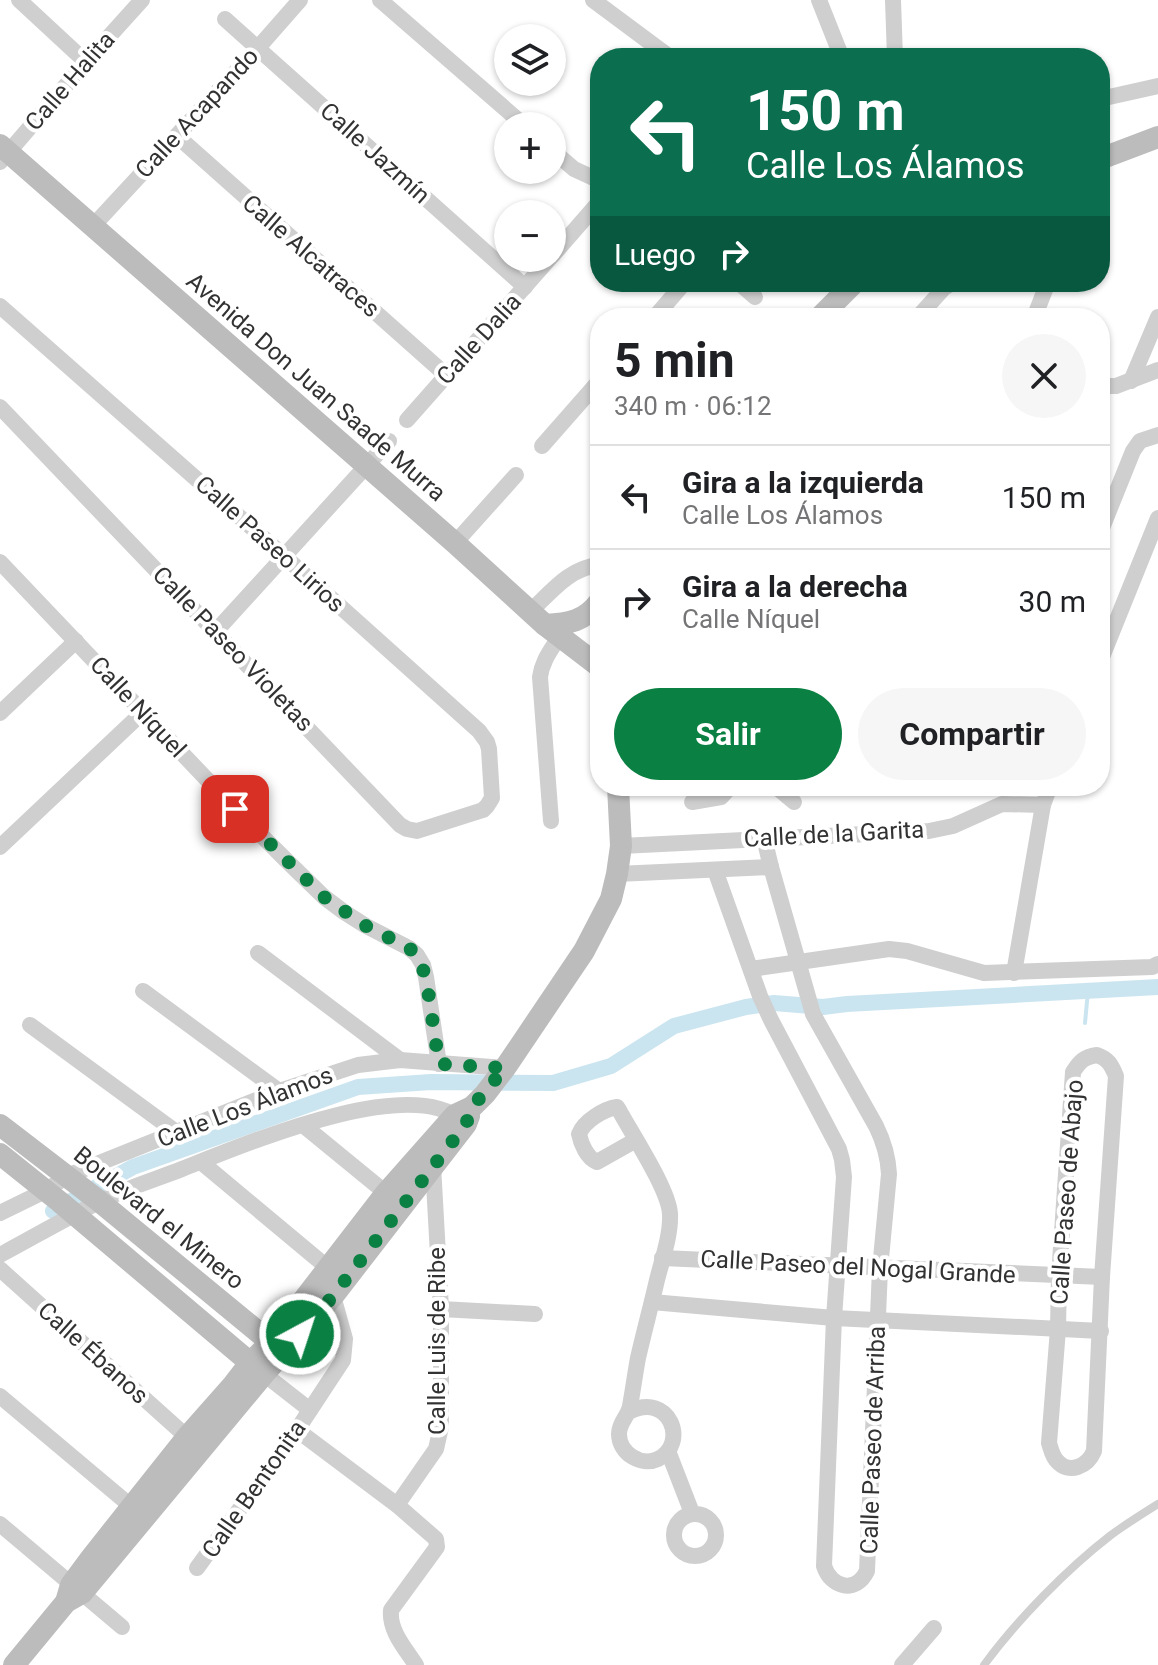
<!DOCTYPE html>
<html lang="es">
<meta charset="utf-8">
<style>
:root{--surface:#fff;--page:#f6f6f6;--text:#202124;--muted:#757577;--line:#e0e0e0;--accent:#0b8043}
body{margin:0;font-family:Roboto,sans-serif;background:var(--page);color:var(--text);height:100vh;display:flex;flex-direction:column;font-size:30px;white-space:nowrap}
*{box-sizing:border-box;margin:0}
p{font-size:26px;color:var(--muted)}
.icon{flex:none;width:44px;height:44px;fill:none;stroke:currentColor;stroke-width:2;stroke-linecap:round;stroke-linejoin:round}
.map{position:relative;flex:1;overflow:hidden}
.panel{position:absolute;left:590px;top:308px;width:520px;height:488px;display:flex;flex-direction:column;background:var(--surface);border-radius:32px;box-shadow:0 2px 6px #0004}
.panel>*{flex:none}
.banner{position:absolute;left:590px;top:48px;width:520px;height:244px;border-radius:32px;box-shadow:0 2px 6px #0004;background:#0b6e4f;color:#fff;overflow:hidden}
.tools{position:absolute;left:494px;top:24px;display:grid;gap:16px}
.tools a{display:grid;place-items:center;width:72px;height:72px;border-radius:50%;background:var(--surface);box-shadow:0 2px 6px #0004;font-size:40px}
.pin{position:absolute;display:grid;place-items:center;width:68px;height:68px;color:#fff;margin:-34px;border-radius:16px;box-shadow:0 4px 12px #0006}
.me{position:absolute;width:88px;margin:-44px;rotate:40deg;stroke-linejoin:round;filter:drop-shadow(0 0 6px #0008)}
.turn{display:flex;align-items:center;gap:28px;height:168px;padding:0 24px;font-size:36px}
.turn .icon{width:104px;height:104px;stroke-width:2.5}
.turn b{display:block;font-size:56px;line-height:68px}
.then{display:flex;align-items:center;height:76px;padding:0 24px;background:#0003;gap:16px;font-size:30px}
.round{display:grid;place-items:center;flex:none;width:84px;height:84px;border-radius:42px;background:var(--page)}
.head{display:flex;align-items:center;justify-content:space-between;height:136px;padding:0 24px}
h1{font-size:48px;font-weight:700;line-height:60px}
.button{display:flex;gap:16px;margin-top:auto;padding:16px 24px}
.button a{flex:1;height:92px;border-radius:48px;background:var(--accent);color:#fff;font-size:32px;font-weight:700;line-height:92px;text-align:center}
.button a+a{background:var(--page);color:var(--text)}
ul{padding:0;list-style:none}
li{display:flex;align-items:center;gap:24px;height:104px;padding:0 24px;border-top:2px solid var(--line)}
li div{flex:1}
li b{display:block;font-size:30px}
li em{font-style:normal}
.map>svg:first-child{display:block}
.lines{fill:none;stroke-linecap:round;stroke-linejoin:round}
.stream{stroke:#cbe5f0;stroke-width:4}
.canal{stroke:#cbe5f0;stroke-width:16}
.lane{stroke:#cfcfcf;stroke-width:8}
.street{stroke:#cfcfcf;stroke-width:16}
.secondary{stroke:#bcbcbc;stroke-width:22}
.route{stroke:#0b8043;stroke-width:14;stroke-dasharray:0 25.2}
.labels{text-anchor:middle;stroke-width:8;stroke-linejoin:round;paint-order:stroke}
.street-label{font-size:24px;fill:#323232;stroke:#fff}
</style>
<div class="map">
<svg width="1158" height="1665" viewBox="0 0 1158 1665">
<rect width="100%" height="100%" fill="#fff"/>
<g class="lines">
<polyline class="stream" points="1085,1023 1088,991"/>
<polyline class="canal" points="53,1211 133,1167 358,1087 431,1082 553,1083 611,1066 674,1026 746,1007 774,1003 823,1007 847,1004 1158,987"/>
<path class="lane" d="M984,1665C1017,1620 1067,1569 1111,1535C1126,1524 1142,1514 1158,1504"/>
<g class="street">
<polyline points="19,0 86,62"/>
<polyline points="380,0 525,126"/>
<polyline points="593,0 671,58"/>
<polyline points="819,0 842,58"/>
<polyline points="893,0 895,58"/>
<polyline points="225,19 525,287"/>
<polyline points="1100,99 1158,86"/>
<polyline points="177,136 446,375"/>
<polyline points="552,150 574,169 600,181"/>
<polyline points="0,162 86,62 142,0"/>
<polyline points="93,226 257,49 300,0"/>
<polyline points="552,256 600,201"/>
<polyline points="738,282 755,297"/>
<polyline points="0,306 285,557 479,731 487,742 489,749 492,798 487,806 483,810 417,831 407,829 400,825 0,407"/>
<polyline points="654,318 685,282"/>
<polyline points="917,318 944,288 954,282"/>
<polyline points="1034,318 1048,282"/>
<polyline points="1131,381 1158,317"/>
<polyline points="1100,386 1116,386 1158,370"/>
<polyline points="407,420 550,258"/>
<polyline points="542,446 600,380"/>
<polyline points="1100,533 1133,451 1140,441 1158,435"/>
<polyline points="455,543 516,475"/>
<polyline points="0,562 235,809 288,862 324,897 344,912 366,926 409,948 417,955 423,965 426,977 439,1064"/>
<path d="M530,612C551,592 570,567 600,565"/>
<polyline points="216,631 389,441"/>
<polyline points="1100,662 1158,518"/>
<polyline points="0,713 76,641"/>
<polyline points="775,786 794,802"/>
<polyline points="692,802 721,797 731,786"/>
<path d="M551,821L540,677C542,661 551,650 559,637"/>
<polyline points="621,846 929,831 953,826 1002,804 1043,805"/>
<polyline points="0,847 143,712"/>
<path d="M715,870L760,996L771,1020L839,1149L842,1160L844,1177L834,1318L824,1566C831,1588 856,1594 867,1571L880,1269L889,1174C888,1156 884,1142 876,1126L813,1014L771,867L764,838"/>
<polyline points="617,874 771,867"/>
<polyline points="258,953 400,1060"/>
<polyline points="751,969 889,949 907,951 984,973 1152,967 1158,964"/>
<polyline points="1014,973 1043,805 1050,786"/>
<polyline points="143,991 279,1091"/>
<polyline points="30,1025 176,1132"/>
<path d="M1097,1055C1108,1059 1111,1064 1116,1076L1102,1277L1094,1451C1088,1466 1069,1475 1057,1461C1052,1456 1051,1449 1049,1443L1058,1329L1059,1276L1073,1072C1080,1061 1084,1057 1097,1055Z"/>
<polyline points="303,1125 386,1193"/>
<polyline points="201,1162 328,1268"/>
<polyline points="0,1213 47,1190 67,1176 279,1091 358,1065 400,1060 505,1068"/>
<path d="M0,1255C32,1238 64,1219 97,1203C123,1189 154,1180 182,1169C241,1146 407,1074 461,1120"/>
<polyline points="662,1258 1102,1277"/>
<polyline points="0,1269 187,1437"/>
<polyline points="652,1302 834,1318 1101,1331"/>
<polyline points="441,1309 535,1314"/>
<polyline points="264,1374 310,1410"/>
<polyline points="0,1396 132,1507"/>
<path d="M629,1412C670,1391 689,1444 658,1459C641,1467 619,1453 619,1434C619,1422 628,1417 630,1406C633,1390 635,1374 638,1358C644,1332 651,1306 657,1280C662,1260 671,1235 670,1214C669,1190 632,1134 619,1110L617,1107C604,1109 584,1121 579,1134C581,1144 587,1158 597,1162L636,1140"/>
<path d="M297,1430L397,1505L436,1539L437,1547L391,1610C389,1631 405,1648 416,1665"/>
<polyline points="668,1451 692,1513"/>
<polyline points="397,1505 436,1449 441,1427 441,1309 433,1165"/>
<circle cx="695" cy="1535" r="21"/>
<polyline points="0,1524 122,1627"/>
<polyline points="197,1568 297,1430 343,1360 345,1339 333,1296"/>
<polyline points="902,1665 934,1628"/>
</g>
<g class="secondary">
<polyline points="0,145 455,543 545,625 600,667"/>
<polyline points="1100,159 1158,137"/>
<polyline points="819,318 855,282"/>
<path d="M545,625C569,624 585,621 600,601"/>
<polyline points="0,1125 99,1201 280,1350"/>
<polyline points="0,1154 60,1202 260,1371"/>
<polyline points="66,1602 71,1585 91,1558 187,1437 233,1385 250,1363 271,1342 386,1193 455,1115 472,1107 485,1094 505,1068 584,951 611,899 617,874 621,846 618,786"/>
<polyline points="14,1665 66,1602 82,1593 264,1374 333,1296 466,1124 469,1116"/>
</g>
</g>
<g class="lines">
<polyline class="route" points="235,809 324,897 366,926 409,948 417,955 426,977 439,1064 505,1068 472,1107 466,1124 333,1296 300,1334"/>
</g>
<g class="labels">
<g class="street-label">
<text transform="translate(70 81) rotate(-49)" y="8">Calle Halita</text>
<text transform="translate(197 113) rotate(-47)" y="8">Calle Acapando</text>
<text transform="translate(375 153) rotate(42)" y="8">Calle Jazmín</text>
<text transform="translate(311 256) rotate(41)" y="8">Calle Alcatraces</text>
<text transform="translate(479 339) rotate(-48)" y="8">Calle Dalia</text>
<text transform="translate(316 387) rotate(41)" y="8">Avenida Don Juan Saade Murra</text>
<text transform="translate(270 544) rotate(42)" y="8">Calle Paseo Lirios</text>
<text transform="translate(233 649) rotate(46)" y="8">Calle Paseo Violetas</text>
<text transform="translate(138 707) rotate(47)" y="8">Calle Níquel</text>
<text transform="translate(834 834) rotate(-3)" y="8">Calle de la Garita</text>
<text transform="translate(245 1107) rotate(-21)" y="8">Calle Los Álamos</text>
<text transform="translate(1067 1192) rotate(-86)" y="8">Calle Paseo de Abajo</text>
<text transform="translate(159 1218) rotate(39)" y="8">Boulevard el Minero</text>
<text transform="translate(858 1267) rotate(3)" y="8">Calle Paseo del Nogal Grande</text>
<text transform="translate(437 1341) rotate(-90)" y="8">Calle Luis de Ribe</text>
<text transform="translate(93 1353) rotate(42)" y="8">Calle Ébanos</text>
<text transform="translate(873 1440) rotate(-88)" y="8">Calle Paseo de Arriba</text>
<text transform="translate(254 1489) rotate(-55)" y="8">Calle Bentonita</text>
</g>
</g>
</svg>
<div class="tools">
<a><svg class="icon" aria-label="layers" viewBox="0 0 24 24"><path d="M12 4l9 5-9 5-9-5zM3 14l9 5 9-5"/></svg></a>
<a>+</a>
<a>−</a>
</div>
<div class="pin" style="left:235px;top:809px;background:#d93025"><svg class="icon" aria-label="arrive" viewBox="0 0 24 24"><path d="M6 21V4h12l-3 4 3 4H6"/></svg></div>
<svg class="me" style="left:300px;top:1334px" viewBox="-20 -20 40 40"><circle r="17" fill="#0b8043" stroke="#fff" stroke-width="3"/><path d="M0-11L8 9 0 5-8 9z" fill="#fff"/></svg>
<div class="banner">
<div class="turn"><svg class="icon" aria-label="left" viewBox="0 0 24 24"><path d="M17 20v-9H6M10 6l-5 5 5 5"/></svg><div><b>150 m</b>Calle Los Álamos</div></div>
<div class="then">Luego<svg class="icon" aria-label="right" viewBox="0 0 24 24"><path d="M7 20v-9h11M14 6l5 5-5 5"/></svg></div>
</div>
<section class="panel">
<div class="head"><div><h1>5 min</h1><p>340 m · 06:12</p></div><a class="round"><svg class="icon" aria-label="close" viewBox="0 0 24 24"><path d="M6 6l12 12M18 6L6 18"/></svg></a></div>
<ul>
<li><svg class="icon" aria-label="left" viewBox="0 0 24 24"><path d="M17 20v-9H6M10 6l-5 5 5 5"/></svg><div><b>Gira a la izquierda</b><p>Calle Los Álamos</p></div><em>150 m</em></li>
<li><svg class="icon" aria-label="right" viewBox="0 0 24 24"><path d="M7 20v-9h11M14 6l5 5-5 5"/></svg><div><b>Gira a la derecha</b><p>Calle Níquel</p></div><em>30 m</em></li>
</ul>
<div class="button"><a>Salir</a><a>Compartir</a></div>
</section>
</div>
